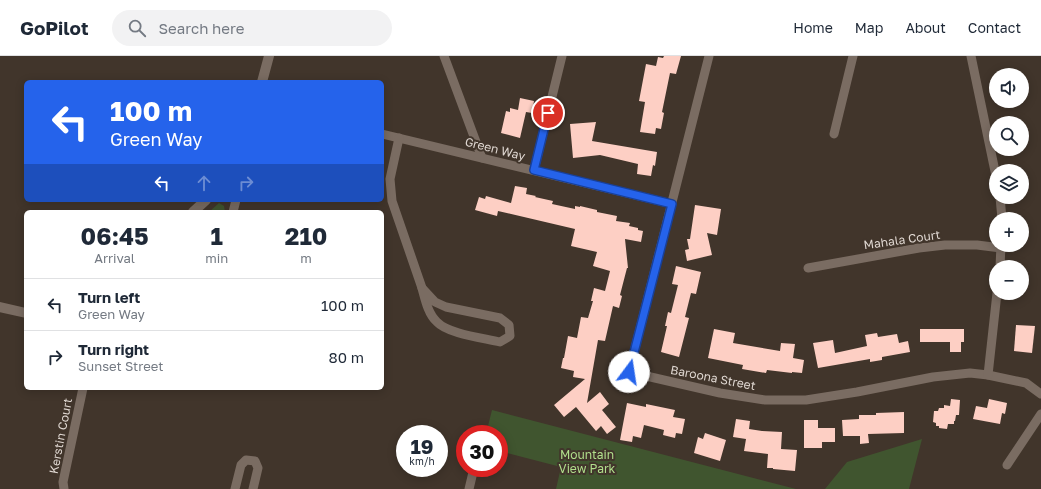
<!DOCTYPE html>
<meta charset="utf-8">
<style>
:root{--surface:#fff;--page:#f2f2f3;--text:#1f2937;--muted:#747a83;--line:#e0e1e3}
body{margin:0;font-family:"Golos Text",sans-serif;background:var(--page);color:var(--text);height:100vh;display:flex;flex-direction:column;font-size:15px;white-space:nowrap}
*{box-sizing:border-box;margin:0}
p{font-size:13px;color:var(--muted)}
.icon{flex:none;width:22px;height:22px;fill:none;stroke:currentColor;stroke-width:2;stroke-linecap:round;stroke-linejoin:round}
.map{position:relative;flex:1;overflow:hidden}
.drawer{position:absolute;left:24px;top:154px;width:360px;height:180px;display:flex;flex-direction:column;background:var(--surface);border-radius:6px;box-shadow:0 2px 10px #0003}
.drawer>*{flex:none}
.hud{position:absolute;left:24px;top:24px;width:360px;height:122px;border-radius:6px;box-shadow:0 2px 10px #0003;background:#2563eb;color:#fff;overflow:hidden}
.controls{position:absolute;left:989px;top:12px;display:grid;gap:8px}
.controls a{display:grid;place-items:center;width:40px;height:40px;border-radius:50%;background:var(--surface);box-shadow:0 2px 10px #0003;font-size:20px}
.speed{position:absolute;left:396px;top:369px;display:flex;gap:8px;font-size:20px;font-weight:700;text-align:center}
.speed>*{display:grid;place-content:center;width:52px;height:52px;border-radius:50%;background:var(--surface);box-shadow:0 2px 10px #0003;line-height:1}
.speed small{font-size:10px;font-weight:400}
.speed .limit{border:6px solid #d22;background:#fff;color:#111}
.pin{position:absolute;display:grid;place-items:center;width:34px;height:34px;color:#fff;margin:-17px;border:2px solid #fff;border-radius:50%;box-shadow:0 1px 4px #0007}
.me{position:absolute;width:44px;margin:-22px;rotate:14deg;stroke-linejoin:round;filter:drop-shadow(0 0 3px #0008)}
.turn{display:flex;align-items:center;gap:14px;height:84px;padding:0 20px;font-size:18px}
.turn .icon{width:52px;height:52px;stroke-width:2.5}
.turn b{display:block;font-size:28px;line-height:34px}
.lanes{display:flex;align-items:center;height:38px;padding:0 20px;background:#0003;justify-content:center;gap:20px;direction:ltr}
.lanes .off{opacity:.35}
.eta{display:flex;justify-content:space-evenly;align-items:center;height:68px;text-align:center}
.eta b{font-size:24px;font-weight:700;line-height:28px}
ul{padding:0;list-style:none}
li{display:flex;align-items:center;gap:12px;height:52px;padding:0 20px;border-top:1px solid var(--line)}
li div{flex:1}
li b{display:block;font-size:15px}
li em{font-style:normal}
header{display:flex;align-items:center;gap:24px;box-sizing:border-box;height:56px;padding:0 20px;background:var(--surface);border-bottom:1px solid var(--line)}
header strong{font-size:19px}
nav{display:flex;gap:22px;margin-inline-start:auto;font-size:14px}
.search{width:280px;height:36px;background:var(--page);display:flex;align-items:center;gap:10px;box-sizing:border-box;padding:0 14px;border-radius:22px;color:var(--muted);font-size:15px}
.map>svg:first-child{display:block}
.green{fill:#40552f}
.building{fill:#fdcfc4}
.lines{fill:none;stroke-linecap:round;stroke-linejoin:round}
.minor{stroke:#7a6c62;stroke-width:9}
.secondary{stroke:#7a6c62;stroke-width:10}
.route-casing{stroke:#184099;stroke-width:10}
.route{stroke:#2563eb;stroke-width:7}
.labels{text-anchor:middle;stroke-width:4;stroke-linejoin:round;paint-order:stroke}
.street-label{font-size:12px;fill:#dfd7d1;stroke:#41352b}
.park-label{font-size:12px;fill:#b1df8c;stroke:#41352b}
</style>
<header>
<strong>GoPilot</strong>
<div class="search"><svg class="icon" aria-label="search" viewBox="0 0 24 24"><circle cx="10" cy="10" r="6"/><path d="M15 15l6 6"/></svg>Search here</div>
<nav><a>Home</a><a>Map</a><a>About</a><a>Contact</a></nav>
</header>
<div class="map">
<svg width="1041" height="433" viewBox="0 0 1041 433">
<rect width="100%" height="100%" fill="#41352b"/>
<g class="green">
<polygon points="219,147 224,150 225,156 209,156"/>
<polygon points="492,354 796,433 556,433 561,411 499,395 499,378 486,378"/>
<polygon points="922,383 909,433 825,433 847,406"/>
</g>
<g class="building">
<polygon points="664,0 681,0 676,18 670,17 662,56 664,57 661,73 656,72 655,78 640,76 645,46 639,45 646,8 656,10 658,1 663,2"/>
<polygon points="520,42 534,45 532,57 526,56 520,82 501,77 506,55 510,56 510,52 518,54"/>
<polygon points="596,66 592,85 657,96 655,110 653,109 651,120 637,118 638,108 600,99 573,102 570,68"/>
<polygon points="515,130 527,132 526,138 536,140 535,141 553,145 552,148 575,153 575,150 580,151 580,150 597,154 597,156 617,160 616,165 630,167 629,170 638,172 638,174 643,175 641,186 625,183 628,212 627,212 620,239 622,240 619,252 613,250 605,285 598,284 587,347 600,336 609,348 602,354 616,371 607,378 601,370 596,375 576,351 564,361 554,349 585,323 573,321 574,315 561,312 563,302 564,302 568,280 577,282 581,261 588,262 593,245 591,245 594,232 605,235 610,215 593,210 597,196 571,190 575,173 498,155 497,160 475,154 479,141 485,143 486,140 511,147"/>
<polygon points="695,149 721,153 717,179 707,177 712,199 687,205 685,194 689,193 687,183 690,183"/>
<polygon points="676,210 701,216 696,238 691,237 685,261 689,262 679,301 661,296 667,270 665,270 668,256 671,257 678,229 672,228"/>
<polygon points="1016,269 1035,270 1032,297 1014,295"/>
<polygon points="714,273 735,277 733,287 780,295 781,287 795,288 793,302 804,304 802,317 792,316 792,317 767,314 766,317 742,313 743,309 708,302"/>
<polygon points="920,273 964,273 964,286 961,286 961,296 950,296 950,286 920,286"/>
<polygon points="877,277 878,281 897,278 899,287 908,285 910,296 882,301 882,304 870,306 870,303 818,312 813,287 833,284 835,297 867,290 865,279"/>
<polygon points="951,343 960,344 959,359 956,359 955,365 954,365 954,368 948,368 947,373 939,372 939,370 936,370 936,367 933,366 934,355 938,355 939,352 944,352 944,349 950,350"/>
<polygon points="989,343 1007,347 1005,358 1002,357 1000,368 973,363 976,350 987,352"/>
<polygon points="627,347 646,351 646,348 675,354 673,361 685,363 682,378 676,377 675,382 663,379 664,374 644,369 641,382 633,380 632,386 620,384"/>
<polygon points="904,356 904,377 868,378 869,387 860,388 860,380 843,380 842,364 859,363 859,359 876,359 876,357"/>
<polygon points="736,363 750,365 749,373 762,375 782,376 781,393 797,394 795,415 773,413 773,412 767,412 768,398 744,395 746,383 733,381"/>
<polygon points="804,364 818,364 818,372 835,372 835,386 822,386 822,392 804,392"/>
<polygon points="705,377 726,384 720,405 694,397 698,381 703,383"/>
</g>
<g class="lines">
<g class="minor">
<polyline points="444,0 482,102"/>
<polyline points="709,0 629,316 720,337 765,344 806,344 857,336 933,321 970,317 988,319 1026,327 1041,338"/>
<polyline points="971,0 996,120"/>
<polyline points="382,78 672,148"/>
<polyline points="834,78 853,0"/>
<polyline points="399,82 390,123 392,145 422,232"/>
<polyline points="534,114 562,0"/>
<polyline points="1000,141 1002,163"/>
<polyline points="233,156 236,144"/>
<polyline points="1000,211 1001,189"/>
<polyline points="808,212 919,192 945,189 977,189 1001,192"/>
<path d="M422,232L435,246L446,251L500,262L509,269L510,280L500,286C484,282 448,278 437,266C428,258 425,243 422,232Z"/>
<polyline points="988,319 997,237"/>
<polyline points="1007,409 1041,358"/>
<polyline points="64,433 63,426 83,332"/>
<polyline points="235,433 241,409 246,404 255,405 258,412 253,433"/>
<polyline points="469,433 474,412"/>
</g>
<g class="secondary">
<polyline points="262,26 269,0"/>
<polyline points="193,156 206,144"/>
<polyline points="0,251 26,257"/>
</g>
</g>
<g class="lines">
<defs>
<polyline id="route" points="548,57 534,114 672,148 629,316"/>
</defs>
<use href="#route" class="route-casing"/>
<use href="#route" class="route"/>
</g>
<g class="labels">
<g class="street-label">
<text transform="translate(495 93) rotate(14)" y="4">Green Way</text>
<text transform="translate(902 184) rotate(-8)" y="4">Mahala Court</text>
<text transform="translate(713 322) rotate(11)" y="4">Baroona Street</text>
<text transform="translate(61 380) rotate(-79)" y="4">Kerstin Court</text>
</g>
<g class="park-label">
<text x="587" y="403">Mountain<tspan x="587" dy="14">View Park</tspan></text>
</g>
</g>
</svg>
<div class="controls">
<a><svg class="icon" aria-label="sound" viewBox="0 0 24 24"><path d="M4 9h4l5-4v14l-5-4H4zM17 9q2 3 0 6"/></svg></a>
<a><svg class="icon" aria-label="search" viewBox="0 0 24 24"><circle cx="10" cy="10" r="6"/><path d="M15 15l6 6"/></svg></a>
<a><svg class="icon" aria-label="layers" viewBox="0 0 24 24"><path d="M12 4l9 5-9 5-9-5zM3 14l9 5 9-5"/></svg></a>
<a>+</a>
<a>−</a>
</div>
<div class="speed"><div>19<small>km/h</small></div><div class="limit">30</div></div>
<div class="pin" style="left:548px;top:57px;background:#d93025"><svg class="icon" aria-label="arrive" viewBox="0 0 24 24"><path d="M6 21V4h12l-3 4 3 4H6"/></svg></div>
<svg class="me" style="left:629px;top:316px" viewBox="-20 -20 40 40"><circle r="19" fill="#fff"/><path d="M0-13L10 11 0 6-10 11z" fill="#2563eb"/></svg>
<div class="hud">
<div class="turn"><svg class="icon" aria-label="left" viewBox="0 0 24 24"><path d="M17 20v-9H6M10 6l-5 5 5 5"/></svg><div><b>100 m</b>Green Way</div></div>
<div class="lanes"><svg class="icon" aria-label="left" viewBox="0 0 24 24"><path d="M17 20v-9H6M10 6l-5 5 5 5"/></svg><svg class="icon off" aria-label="ahead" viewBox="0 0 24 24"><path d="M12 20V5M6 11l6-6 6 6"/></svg><svg class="icon off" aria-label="right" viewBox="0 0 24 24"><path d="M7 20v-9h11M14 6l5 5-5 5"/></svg></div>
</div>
<section class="drawer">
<div class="eta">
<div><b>06:45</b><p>Arrival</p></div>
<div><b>1</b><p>min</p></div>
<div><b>210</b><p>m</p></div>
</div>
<ul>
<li><svg class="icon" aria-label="left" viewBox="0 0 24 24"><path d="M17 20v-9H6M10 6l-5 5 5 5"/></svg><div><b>Turn left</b><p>Green Way</p></div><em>100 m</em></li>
<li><svg class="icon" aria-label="right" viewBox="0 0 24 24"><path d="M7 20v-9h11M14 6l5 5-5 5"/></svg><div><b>Turn right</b><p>Sunset Street</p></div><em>80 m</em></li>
</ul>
</section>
</div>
